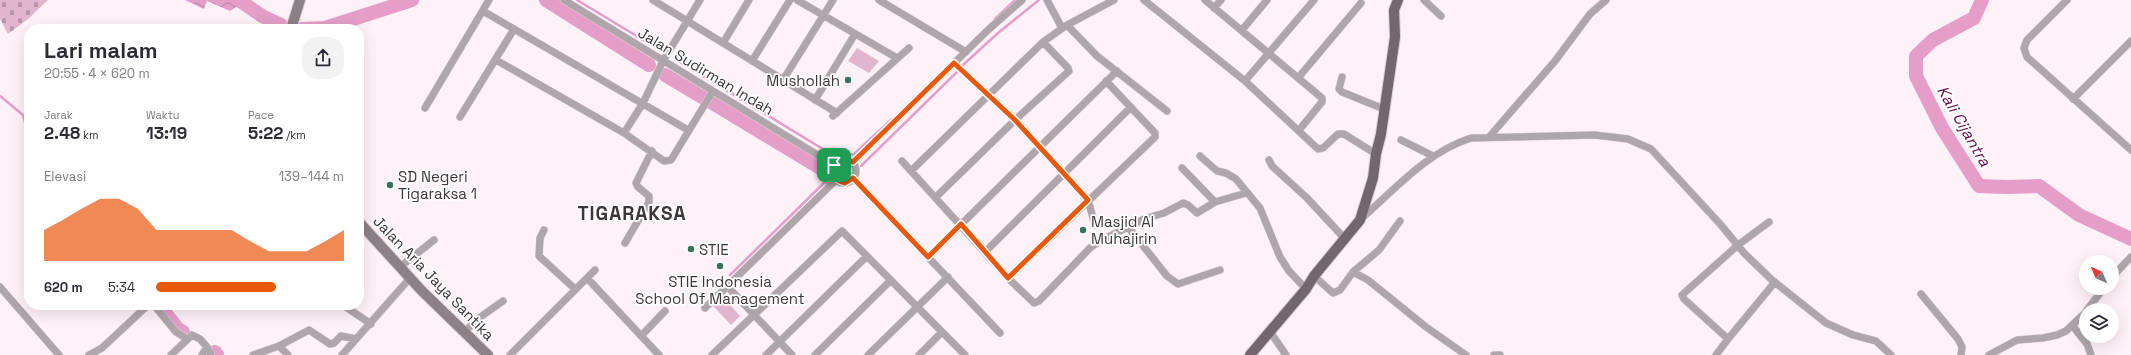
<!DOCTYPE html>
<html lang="id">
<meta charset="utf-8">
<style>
body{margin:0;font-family:"Space Grotesk",sans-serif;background:#f2f2f3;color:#2b2b33;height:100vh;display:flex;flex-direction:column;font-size:15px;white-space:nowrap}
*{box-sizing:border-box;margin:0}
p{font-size:13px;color:#7c7c81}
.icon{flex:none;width:22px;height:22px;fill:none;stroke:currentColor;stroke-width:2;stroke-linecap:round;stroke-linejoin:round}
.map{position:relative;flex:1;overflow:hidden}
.drawer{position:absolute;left:24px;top:24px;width:340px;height:286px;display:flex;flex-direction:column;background:#fff;border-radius:16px;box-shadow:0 4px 16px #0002}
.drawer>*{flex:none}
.needle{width:26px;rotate:315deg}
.buttons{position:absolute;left:2079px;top:255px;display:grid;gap:8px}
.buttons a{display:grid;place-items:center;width:40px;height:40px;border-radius:50%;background:#fff;box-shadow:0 4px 16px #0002;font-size:20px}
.pin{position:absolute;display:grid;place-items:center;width:34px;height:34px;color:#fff;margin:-17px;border-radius:8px;box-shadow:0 2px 6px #0006}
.round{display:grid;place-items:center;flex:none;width:42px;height:42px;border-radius:16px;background:#f2f2f3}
.summary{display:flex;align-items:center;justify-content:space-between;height:68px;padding:0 20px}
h1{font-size:22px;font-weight:700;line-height:30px}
.figures{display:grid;grid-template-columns:repeat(3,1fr);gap:6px;height:68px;padding:4px 20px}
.figures div{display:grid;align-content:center}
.figures b{font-size:17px;font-weight:700}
.figures small{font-size:11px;font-weight:400}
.figures p{font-size:11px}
.chart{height:112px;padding:8px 20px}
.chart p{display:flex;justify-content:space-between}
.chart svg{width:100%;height:72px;margin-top:4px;fill:#ea580c;opacity:.7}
ul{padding:0 20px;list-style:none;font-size:13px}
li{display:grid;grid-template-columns:64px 48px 1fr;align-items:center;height:30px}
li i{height:10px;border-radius:5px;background:#ea580c}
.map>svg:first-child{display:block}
.cemetery{fill:url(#cemetery-stones)}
.pitch{fill:#e2b5cf}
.water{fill:url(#water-waves)}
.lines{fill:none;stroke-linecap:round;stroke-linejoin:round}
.stream{stroke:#e49ec8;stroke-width:2.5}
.river{stroke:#e49ec8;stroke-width:14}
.street-casing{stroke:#dccfd6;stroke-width:8}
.secondary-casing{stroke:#dccfd6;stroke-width:12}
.primary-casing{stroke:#dccfd6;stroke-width:12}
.street{stroke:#aea6aa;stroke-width:7}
.secondary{stroke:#8b8186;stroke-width:10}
.primary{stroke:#73666d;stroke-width:10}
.route-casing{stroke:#fff;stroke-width:8}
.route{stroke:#ea580c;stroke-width:5}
.poi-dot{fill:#37725b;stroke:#fff;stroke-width:1.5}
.labels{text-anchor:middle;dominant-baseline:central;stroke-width:3.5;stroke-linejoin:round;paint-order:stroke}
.street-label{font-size:15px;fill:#3c3539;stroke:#fff}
.poi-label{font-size:15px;fill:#3c3539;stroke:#fff;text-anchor:start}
.water-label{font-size:16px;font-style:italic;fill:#5f0c47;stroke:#fff}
.district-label{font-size:19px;font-weight:bold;letter-spacing:1px;fill:#3c3539;stroke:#fff}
</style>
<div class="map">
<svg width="2131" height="355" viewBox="0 0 2131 355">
<defs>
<pattern id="cemetery-stones" width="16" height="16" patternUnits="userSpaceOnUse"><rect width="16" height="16" fill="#e2b5cf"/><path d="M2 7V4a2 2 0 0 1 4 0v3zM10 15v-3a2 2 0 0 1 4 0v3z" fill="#b894a9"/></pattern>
<pattern id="water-waves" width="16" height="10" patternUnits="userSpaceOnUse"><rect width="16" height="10" fill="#e49ec8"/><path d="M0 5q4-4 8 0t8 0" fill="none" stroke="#ba82a3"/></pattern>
</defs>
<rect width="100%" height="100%" fill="#fff1f8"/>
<!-- cemetery -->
<path class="cemetery" d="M0 0H48L28 19 8 34 0 19Z"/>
<!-- pitch -->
<path class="pitch" d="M857 48 879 61 869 73 848 61Z
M723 297 740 316 731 325 713 306Z"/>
<!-- water -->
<path class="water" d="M185 0H239L238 6 230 11 207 1 204 9Z"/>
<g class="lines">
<!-- stream -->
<path class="stream" d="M577 0 663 52
M995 19 1015 0
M675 59 836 157 854 154 892 119
M963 65 998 33 1039 0
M0 96 23 115 29 138
M861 166 959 70
M730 275 829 178"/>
<!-- river -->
<path class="river" d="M239 0 262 16 281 25
M546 0 649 65
M1982 0 1974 18 1933 40 1916 56V76L1942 128 1979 186 2006 187 2039 186 2079 215 2131 239
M302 29 325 28 412 0
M665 75 702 97
M711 102 827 172 829 178
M159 305 178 329 183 332
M215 352 217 355"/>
<!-- street casing -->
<g class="street-casing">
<path id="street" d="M564 0 834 165
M653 0 837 113
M797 0 897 58
M879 0 966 52
M1047 0 1062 28
M1144 0 1245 81 1318 149 1323 148 1338 134H1344L1376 154
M1205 0 1322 98V102L1300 129
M1424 0 1441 16
M2067 0 2027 40 2024 48 2027 57 2131 150
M1214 8 1221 0
M483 11 688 130
M1067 25 1097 56 1167 111
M1242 30 1267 0
M723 43 749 0
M496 60 624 133 664 161 671 160 713 91
M752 61 790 0
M954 63 1015 120 1088 200 1095 225
M1342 77 1339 89 1342 92 1384 109
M1298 78 1361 3
M783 80 833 0
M1245 81 1314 0
M2073 99 2131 41
M815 100 855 34
M425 108 489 0
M833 116 909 48
M460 117 514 29
M624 133 643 103 663 61 700 0
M1490 136 1555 61 1590 14 1606 0
M1401 140 1433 156
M1200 156 1217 171 1226 173 1236 179 1260 208 1280 257 1289 271 1306 289
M832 171a12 12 0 1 1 24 0a12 12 0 1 1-24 0Z
M1269 160 1272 166 1307 198 1345 239
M902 161 1008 278 1034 303 1039 301 1090 248 1100 241 1144 219 1164 213 1183 203 1188 205 1197 213 1215 202
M853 162 989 29 1022 0
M1182 168 1215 202 1246 193
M911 171 1043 42 1067 25 1114 0
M853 178 1000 333
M936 197 1015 120 1069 71 1068 68 1043 42
M1361 219C1395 189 1427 152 1471 138L1595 135 1628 139 1651 149 1721 225 1744 253 1772 280 1826 323 1853 335 1876 341 1891 355
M1129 228 1167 276 1178 284 1220 270
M544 230 540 238 539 256 575 289
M625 243 649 202V196L638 187 636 183 652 151
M985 252 1131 107
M928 257 1117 71
M400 267 434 240
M1353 272 1379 250 1400 221
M1314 276 1333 293 1340 290 1353 272 1368 280 1426 327 1466 355
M2112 277 2131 257
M587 278 659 355
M1008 278 1155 137V133L1106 81
M727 286 792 355
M0 287 59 355
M1921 294 1958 339 1962 347 1961 355
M154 305 176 332 186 338
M343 305 371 324
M705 308 837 179
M2087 310 2104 288
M2072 325 2087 344 2091 355
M465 331 479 318 503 301
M1271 333 1286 355
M641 336 665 311
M1728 339 1775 282
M279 346 288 355
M89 355 102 348 148 305
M171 355 192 335 200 339 207 347
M202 355 207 347 211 355
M253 355 279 346 309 330 330 344 334 343 341 336 356 339
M342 355 410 278
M510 355 595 270
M712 355 842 231 965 355
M766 355 867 256
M815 355 891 280
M868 355 948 277
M919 355 942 332
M1494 355H1500
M1716 355 1728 339 1684 299 1682 295 1738 245 1769 222
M1989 355 2017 340 2043 338 2057 335 2066 331 2086 312"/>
</g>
<!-- secondary casing -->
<g class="secondary-casing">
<path id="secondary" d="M291 29 300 0
M359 222 421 290 488 355"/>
</g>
<!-- primary casing -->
<g class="primary-casing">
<path id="primary" d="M1250 355 1306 289 1314 276 1360 220 1373 178 1376 154 1381 134 1395 37 1394 10 1398 0"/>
</g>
<!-- street -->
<use href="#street" class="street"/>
<!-- secondary -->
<use href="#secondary" class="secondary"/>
<!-- primary -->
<use href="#primary" class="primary"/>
</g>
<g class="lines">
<!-- route casing -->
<g class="route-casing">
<path id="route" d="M954 63 1015 120 1088 200 1008 278 961 224 928 257 853 178 845 183C823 177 834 151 853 162Z"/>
</g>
<!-- route -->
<use href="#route" class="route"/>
</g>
<!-- markers -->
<g class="poi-dot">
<circle cx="848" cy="80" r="4"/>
<circle cx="390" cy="185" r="4"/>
<circle cx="1083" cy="230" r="4"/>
<circle cx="691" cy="249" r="4"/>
<circle cx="720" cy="266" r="4"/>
</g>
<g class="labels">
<!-- street labels -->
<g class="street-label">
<text transform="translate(706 71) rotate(31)">Jalan Sudirman Indah</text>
<text transform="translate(434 278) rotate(46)">Jalan Aria Jaya Santika</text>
</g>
<!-- poi labels -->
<g class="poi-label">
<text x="840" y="80" text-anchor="end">Mushollah</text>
<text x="398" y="176">SD Negeri<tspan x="398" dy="17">Tigaraksa 1</tspan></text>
<text x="1091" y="221">Masjid Al<tspan x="1091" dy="17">Muhajirin</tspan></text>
<text x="699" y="249">STIE</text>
<text x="720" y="281" text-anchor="middle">STIE Indonesia<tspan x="720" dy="17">School Of Management</tspan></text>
</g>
<!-- water labels -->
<g class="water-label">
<text transform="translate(1964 126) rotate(60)">Kali Cijantra</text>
</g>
<!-- district labels -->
<g class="district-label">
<text x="632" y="213">TIGARAKSA</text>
</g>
</g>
</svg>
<div class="buttons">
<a><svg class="needle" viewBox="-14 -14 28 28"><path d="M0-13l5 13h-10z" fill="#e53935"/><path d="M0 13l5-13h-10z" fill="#7c7c81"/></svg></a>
<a><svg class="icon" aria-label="layers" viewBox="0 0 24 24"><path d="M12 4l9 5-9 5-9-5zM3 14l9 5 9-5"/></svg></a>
</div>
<div class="pin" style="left:834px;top:165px;background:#1e9e55"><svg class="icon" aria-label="arrive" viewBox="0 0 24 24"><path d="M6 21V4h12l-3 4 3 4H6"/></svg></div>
<section class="drawer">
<div class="summary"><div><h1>Lari malam</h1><p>20:55 · 4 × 620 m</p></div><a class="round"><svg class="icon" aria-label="share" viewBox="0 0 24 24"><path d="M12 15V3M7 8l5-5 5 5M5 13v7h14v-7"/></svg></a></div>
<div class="figures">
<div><p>Jarak</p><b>2.48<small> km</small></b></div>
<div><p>Waktu</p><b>13:19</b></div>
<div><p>Pace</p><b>5:22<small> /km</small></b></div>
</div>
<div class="chart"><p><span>Elevasi</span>139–144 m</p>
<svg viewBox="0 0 160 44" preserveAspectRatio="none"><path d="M0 44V25L10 19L20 12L30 6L40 6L50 12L60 25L70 25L80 25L90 25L100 25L110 32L120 38L130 38L140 38L150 32L160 25V44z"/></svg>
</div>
<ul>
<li><b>620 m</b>5:34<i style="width:64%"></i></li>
</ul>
</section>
</div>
